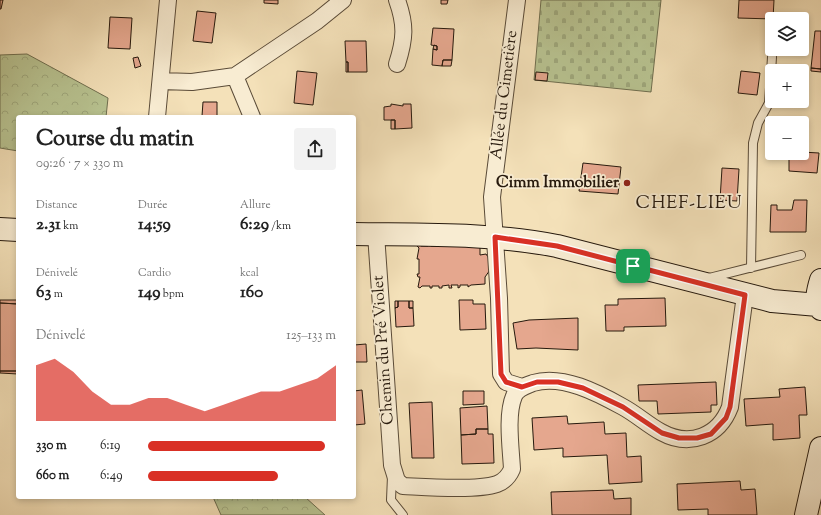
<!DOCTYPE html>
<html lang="fr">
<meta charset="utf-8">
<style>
body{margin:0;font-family:"Sorts Mill Goudy",serif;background:#f2f2f2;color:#222;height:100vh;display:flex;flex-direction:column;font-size:15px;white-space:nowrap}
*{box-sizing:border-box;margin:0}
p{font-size:13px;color:#767676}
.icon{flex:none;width:22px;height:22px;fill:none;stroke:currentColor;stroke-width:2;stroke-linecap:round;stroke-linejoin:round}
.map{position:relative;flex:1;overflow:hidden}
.side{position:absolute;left:16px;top:115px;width:340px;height:384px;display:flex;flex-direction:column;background:#fff;border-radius:4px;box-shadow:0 2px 6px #0003}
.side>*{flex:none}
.buttons{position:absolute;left:765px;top:12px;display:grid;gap:8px}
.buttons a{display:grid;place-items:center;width:44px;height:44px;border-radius:4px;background:#fff;box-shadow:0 2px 6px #0003;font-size:20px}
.pin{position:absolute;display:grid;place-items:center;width:34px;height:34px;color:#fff;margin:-17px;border-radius:8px;box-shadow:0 2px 6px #0006}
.round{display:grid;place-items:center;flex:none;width:42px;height:42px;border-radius:4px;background:#f2f2f2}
.head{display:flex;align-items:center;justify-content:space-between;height:68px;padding:0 20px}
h1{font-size:22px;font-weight:800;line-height:30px}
.stats{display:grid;grid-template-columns:repeat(3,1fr);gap:6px;height:68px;padding:4px 20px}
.stats div{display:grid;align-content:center}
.stats b{font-size:17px;font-weight:800}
.stats small{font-size:11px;font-weight:400}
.stats p{font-size:11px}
.chart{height:112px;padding:8px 20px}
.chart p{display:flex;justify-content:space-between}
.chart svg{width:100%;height:72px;margin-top:4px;fill:#d93025;opacity:.7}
ul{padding:0 20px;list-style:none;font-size:13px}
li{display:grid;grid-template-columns:64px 48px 1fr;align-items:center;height:30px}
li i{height:10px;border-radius:5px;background:#d93025}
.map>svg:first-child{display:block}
.forest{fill:url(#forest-crowns);stroke:#6f6e4f}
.cemetery{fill:url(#cemetery-stones);stroke:#6f6e4f}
.building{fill:#e5a78e;stroke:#26190d}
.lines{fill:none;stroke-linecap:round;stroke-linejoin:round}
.service-casing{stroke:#5a4b38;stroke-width:10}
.minor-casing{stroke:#5a4b38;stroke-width:18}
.secondary-casing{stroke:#26190d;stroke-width:24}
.service{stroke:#f8ecd2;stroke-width:8}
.minor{stroke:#f8ecd2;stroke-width:16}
.secondary{stroke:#f8ecd2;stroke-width:22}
.route-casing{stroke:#fff;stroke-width:8}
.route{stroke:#d93025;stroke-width:5}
.poi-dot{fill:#8f2418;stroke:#f8ecd2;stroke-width:1.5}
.labels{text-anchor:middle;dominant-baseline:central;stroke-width:3.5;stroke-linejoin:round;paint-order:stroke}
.street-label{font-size:16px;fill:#26190d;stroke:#f8ecd2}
.poi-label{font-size:16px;font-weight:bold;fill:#26190d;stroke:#f8ecd2;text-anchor:end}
.quarter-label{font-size:18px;letter-spacing:1px;fill:#26190d;stroke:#f8ecd2}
</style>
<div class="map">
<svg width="821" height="515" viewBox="0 0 821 515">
<defs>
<pattern id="forest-crowns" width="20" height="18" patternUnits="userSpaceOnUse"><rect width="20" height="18" fill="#b8c391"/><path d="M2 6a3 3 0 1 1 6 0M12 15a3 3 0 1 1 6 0" fill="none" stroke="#9ea77c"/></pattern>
<pattern id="cemetery-stones" width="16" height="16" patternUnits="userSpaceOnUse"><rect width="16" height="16" fill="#b8c391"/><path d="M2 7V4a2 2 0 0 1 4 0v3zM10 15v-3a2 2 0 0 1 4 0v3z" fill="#9ea77c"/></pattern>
</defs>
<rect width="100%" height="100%" fill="#f4e1b9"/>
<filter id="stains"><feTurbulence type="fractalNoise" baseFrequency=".005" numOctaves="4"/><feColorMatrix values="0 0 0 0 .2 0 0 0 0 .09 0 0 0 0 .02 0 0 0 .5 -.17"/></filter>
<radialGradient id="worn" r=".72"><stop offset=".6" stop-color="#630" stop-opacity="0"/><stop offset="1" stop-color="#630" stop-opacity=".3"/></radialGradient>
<!-- forest -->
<path class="forest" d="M27 54 108 98 106 117H18V151L0 148V55Z
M213 497H305L325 515H221Z"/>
<!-- cemetery -->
<path class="cemetery" d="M541 0H661L651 92 534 80Z"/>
<!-- building -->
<path class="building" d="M0 0H3L1 9H0Z
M264 0H278V4L264 3Z
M441 0H448L447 4H441Z
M739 0H774L773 19 738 18Z
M197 11 216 13 212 43 193 41Z
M110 17 132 18 130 49 108 48Z
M433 28 454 29 452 60H443L442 66 432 65 433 49 437 50V46L431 45Z
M815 31H821V69L811 68Z
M345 41H366L367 72H348V62H346Z
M434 45 437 46V50L433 49Z
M138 57 141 66 135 68 133 58Z
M443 60H452L451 66H442Z
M346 62H348V72H346Z
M811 68 821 69V72L811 71Z
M297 71 317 73 313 105 294 103Z
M741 71 760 73 757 95 738 93Z
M536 72 548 73 547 81 535 80Z
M203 102H217V117H195L202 116Z
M391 104 403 106V104H411L412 128 395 129V120H384V107L391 106Z
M391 120H395V129H391Z
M802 152 819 153 817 173 789 171V153Z
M583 163 621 167 618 194 579 191Z
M722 168 739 169 737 201 720 200Z
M794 200H807L806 232H770L771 205H777V210H792Z
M419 244 421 246H428L429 244H431V246H438V244L480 245V255L486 254 490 260V270L485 277V284L471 285 468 287V285H460V287L458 288V285H451L452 288H449V285L442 286V288H439V286H432V288H430V286H422L420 288 418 287 420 277H418L417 274H419V259H417L419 248 417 246Z
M665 298 666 326 624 327V331H606L605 305H618V299Z
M0 300H18V320V304L0 303Z
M459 300H473V304H485L486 329 460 330Z
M395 301H398V307L395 308Z
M398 301H409V308H413L414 326 396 327 395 308 398 307Z
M409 301H413V308H409Z
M0 303 18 304V371H0Z
M578 318V350L536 348 517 349 513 323 529 320Z
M366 344 367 362H354V345Z
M17 353 18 374 0 373V371H18Z
M716 382 717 405H711V412L658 414 657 401H639L638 385Z
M805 387 807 415H799L800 438 773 440V424L746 426 744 399 780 397 779 389Z
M362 390 365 424 354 425V391Z
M463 391H484V404L463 405Z
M432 402 434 458H412L409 403Z
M487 406 488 429H476V434L461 435 460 408Z
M567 416 568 424 604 422 605 434 626 433 627 457 641 456 642 482 609 484 607 455 563 457V448L534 450 532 418Z
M476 429H488V434H493L494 463 462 464 461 435 476 434Z
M740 481 741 490 755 489 757 515H708V509L678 510 677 484Z
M613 490 614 499 631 498V515H552L551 492Z"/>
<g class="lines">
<!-- service casing -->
<g class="service-casing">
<path id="service" d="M751 268 753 143 758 123 769 103 772 57
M709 278 801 255
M392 476 391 500 403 515"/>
</g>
<!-- minor casing -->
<g class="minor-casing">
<path id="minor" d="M397 0C406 25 405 39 397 64
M517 0 492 197 499 298 501 374 506 382 522 387
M235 76 252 117
M161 81 192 82 235 76 317 21 343 0
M157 117 168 0
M376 234 392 465 397 481 403 486C425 487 477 491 497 484 505 481 509 476 512 469 511 449 506 415 514 396 517 388 526 386 533 383 562 374 598 393 623 407 636 414 648 425 661 432 690 448 719 436 730 407L745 295"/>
</g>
<!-- secondary casing -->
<g class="secondary-casing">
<path id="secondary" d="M0 229 18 230
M354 234C422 235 491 233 557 246L772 301 818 305
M821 280C818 290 815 300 821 309
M806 515 821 448"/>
</g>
<!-- service -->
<use href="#service" class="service"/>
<!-- minor -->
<use href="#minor" class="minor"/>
<!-- secondary -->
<use href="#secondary" class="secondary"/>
</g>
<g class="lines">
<!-- route casing -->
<g class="route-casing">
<path id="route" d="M495 237 557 246 745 295 730 407 726 418 711 434 697 438H679L662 433 623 407 583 388 558 382H537L522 387 506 382 501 374Z"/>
</g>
<!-- route -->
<use href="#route" class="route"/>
</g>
<!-- markers -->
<circle class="poi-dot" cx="627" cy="183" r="4"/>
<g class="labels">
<!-- street labels -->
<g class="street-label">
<text transform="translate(505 95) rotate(-83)">Allée du Cimetière</text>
<text transform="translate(384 350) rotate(-94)">Chemin du Pré Violet</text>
</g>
<!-- poi labels -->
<g class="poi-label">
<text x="619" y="183">Cimm Immobilier</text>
</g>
<!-- quarter labels -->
<g class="quarter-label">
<text x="689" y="204">CHEF-LIEU</text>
</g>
</g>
<rect width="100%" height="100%" filter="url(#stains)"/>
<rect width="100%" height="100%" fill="url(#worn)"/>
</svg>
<div class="buttons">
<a><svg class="icon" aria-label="layers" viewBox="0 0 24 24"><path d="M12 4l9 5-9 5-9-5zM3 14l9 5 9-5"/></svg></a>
<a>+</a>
<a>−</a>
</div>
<div class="pin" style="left:633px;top:266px;background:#1e9e55"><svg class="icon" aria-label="arrive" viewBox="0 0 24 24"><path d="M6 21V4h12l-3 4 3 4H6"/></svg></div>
<section class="side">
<div class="head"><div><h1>Course du matin</h1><p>09:26 · 7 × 330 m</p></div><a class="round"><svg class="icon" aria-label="share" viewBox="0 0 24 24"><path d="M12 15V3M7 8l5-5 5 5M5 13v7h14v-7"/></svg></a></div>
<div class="stats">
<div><p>Distance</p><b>2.31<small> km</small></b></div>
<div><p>Durée</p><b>14:59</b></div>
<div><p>Allure</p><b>6:29<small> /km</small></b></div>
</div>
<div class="stats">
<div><p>Dénivelé</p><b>63<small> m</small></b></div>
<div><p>Cardio</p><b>149<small> bpm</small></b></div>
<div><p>kcal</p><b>160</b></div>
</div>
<div class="chart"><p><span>Dénivelé</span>125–133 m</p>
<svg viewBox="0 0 160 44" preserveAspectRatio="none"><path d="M0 44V10L10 6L20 14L30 26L40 34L50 34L60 30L70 30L80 34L90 38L100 34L110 30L120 26L130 26L140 22L150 18L160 10V44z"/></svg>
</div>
<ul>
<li><b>330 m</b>6:19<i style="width:94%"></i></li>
<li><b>660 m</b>6:49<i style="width:69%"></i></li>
</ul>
</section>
</div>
